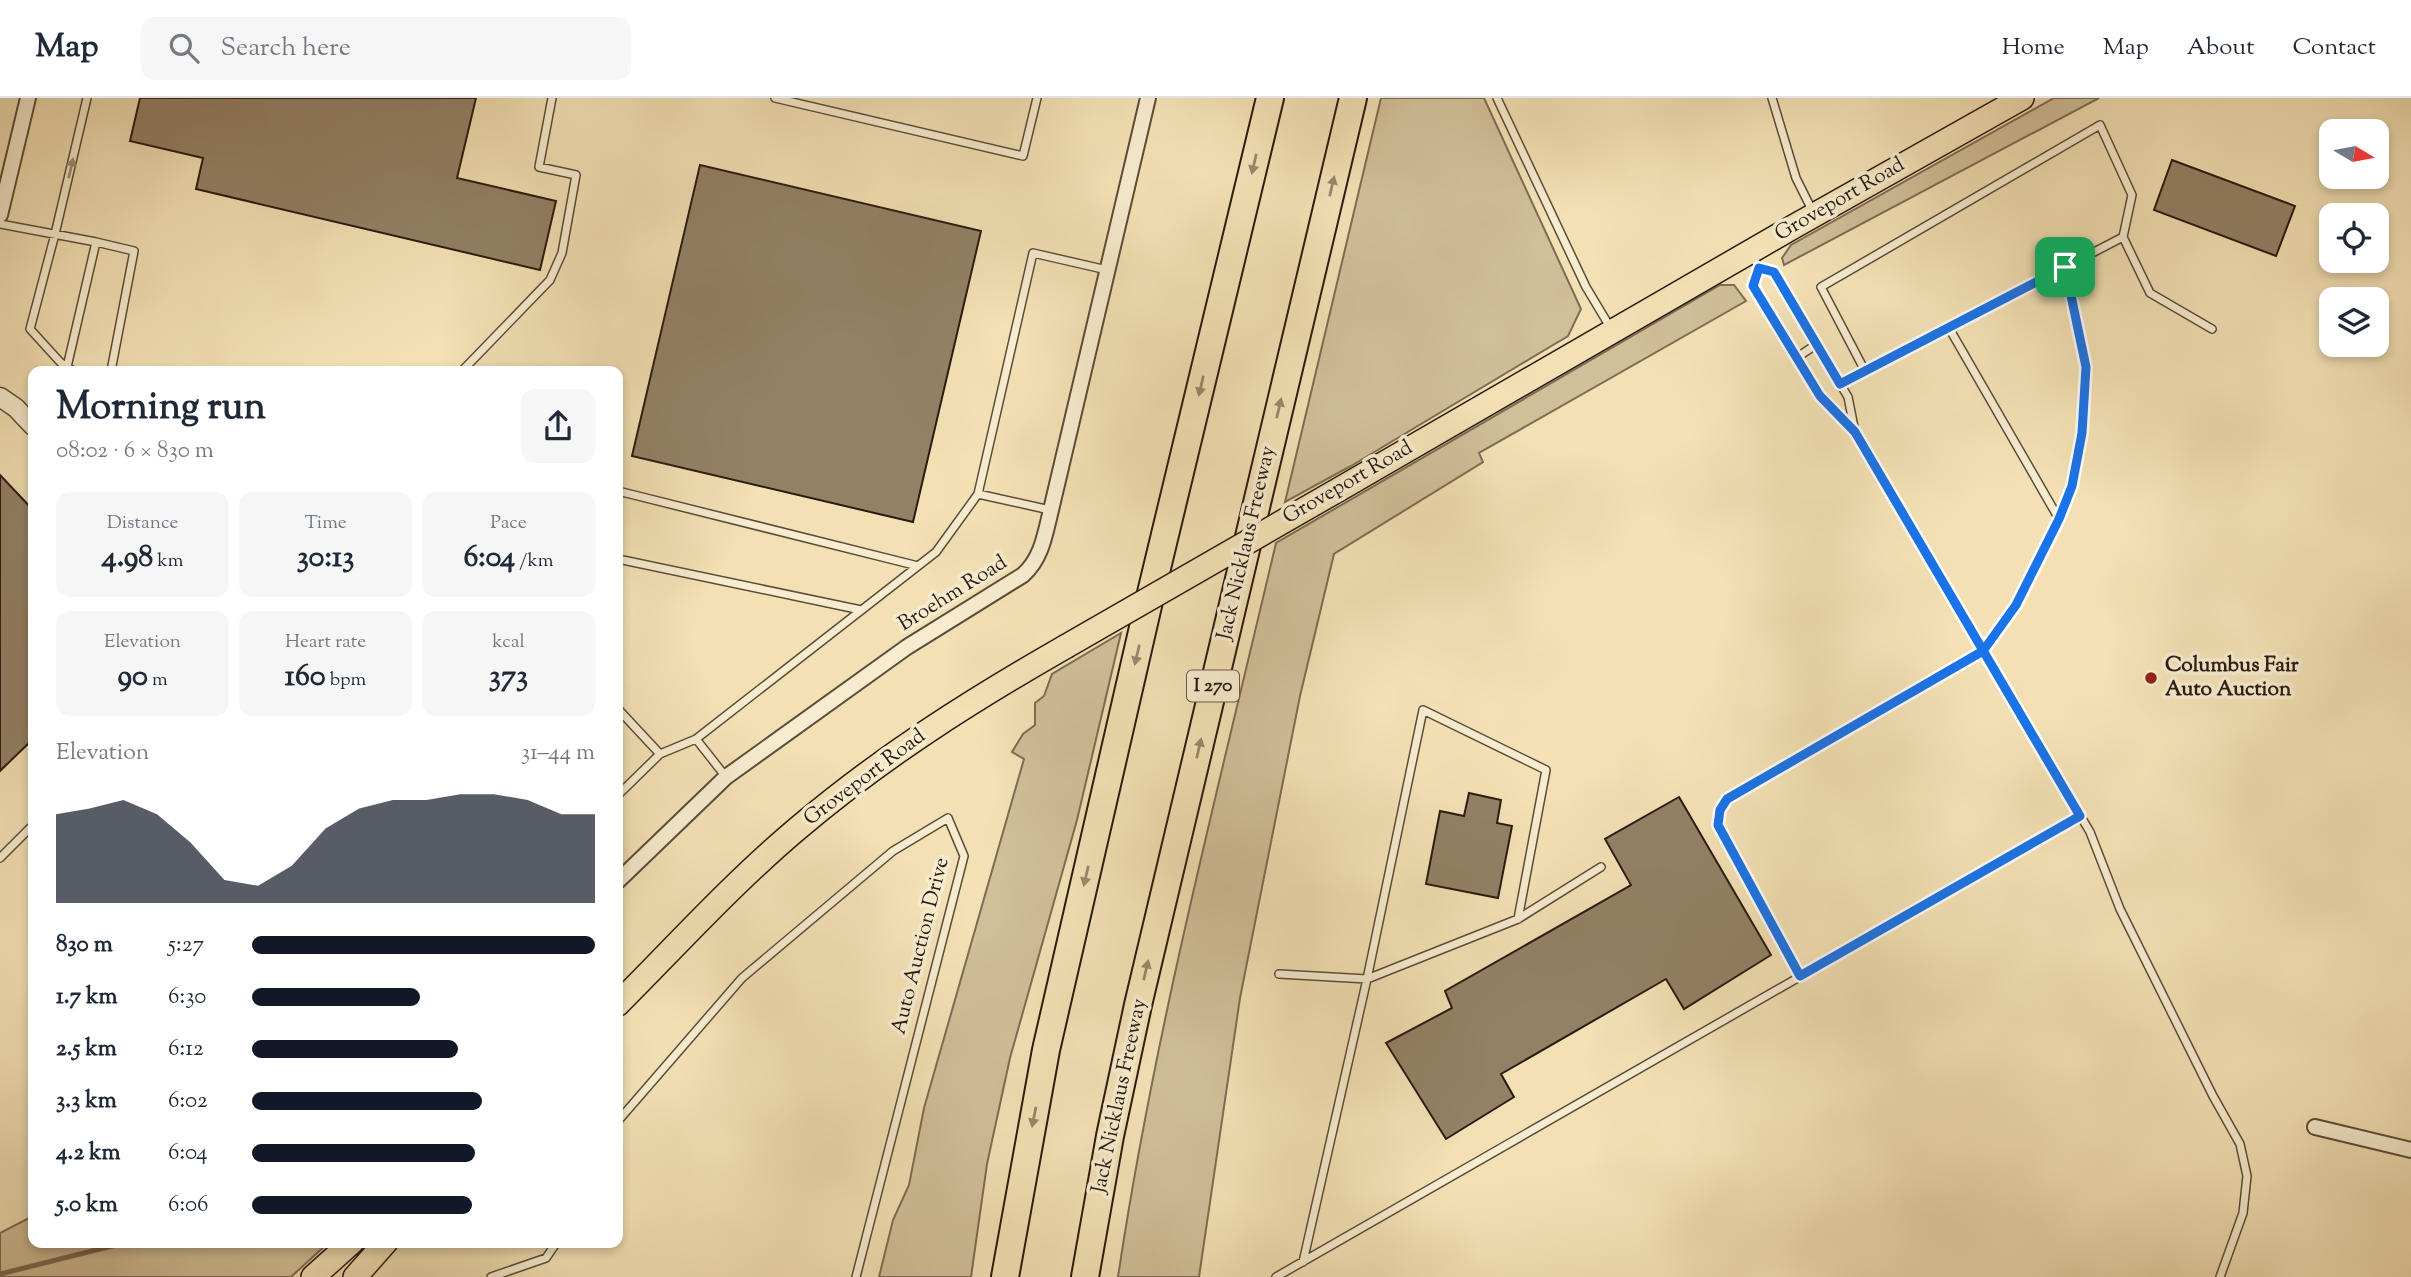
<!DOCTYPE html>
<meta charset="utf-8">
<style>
body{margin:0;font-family:"Sorts Mill Goudy",serif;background:#f6f6f7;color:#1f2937;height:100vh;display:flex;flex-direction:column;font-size:26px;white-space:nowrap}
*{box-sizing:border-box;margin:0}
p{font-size:23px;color:#747a83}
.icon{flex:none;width:38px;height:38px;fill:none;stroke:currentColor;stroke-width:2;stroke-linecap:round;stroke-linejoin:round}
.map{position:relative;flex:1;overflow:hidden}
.panel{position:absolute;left:28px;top:268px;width:595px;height:882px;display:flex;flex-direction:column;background:#fff;border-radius:14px;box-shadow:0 4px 10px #0003}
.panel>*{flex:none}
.needle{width:46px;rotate:100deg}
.controls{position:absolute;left:2319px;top:21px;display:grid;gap:14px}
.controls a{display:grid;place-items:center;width:70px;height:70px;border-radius:14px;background:#fff;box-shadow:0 4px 10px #0003;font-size:35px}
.pin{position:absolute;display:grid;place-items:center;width:60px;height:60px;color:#fff;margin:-30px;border-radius:14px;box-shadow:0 4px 10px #0006}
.round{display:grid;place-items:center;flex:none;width:74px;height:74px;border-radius:14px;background:#f6f6f7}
.head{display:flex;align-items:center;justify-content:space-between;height:119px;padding:0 28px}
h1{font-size:38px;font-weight:700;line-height:52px}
.stats{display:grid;grid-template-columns:repeat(3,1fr);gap:10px;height:119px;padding:7px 28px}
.stats div{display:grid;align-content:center;border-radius:14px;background:#f6f6f7;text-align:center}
.stats b{font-size:30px;font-weight:700}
.stats small{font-size:19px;font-weight:400}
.stats p{font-size:19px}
.chart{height:196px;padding:14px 28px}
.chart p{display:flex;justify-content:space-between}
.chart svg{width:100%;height:126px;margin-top:7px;fill:#111827;opacity:.7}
ul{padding:0 28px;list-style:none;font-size:23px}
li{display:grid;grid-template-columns:112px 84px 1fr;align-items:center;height:52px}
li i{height:18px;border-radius:9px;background:#111827}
header{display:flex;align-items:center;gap:42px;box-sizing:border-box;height:98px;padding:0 35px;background:#fff;border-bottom:2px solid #e0e1e3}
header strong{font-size:33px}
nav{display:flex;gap:38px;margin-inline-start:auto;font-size:24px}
.search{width:490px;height:63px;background:#f6f6f7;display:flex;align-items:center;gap:18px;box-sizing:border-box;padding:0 24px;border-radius:14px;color:#747a83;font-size:26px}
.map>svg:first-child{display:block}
.green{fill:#d1bf99;stroke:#7e6c54;stroke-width:2}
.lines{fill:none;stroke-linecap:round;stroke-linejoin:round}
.stream{stroke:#7a6951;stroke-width:5}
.building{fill:#938166;stroke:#2a1a10;stroke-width:2}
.service-casing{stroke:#5c4c39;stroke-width:10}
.minor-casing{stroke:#5c4c39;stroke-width:18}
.tertiary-casing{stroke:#5c4c39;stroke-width:21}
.primary-casing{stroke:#2a1a10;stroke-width:26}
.motorway-casing{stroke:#2a1a10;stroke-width:30}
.service{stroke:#f7eccf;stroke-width:7}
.minor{stroke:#f7eccf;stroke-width:14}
.tertiary{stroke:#f7eccf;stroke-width:18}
.primary{stroke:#f3e1b5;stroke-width:23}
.motorway{stroke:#f3e1b5;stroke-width:26}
.primary-bridge-casing{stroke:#2a1a10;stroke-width:26;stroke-linecap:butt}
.primary-bridge{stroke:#f3e1b5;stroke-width:23}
.oneway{fill:#99876b}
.oneway2{fill:#9b8e79}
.route-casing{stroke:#fff;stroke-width:14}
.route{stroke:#1a73e8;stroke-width:9}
.poi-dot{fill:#8f2418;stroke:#f7eccf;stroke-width:2.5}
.labels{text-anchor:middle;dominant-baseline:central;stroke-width:7;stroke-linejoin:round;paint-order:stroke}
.shield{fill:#f7eccf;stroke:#685949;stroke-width:2}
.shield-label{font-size:19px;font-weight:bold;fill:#2a1a10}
.street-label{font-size:21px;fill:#2a1a10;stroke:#f7eccf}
.poi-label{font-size:21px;font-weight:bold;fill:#2a1a10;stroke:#f7eccf;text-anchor:start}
</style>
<header>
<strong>Map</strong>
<div class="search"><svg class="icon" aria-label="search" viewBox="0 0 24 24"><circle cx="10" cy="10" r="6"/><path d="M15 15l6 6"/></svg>Search here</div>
<nav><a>Home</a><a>Map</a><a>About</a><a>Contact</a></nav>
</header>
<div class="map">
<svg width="2411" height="1179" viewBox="0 0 2411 1179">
<rect width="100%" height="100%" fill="#f3e1b5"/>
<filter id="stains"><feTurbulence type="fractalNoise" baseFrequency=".00286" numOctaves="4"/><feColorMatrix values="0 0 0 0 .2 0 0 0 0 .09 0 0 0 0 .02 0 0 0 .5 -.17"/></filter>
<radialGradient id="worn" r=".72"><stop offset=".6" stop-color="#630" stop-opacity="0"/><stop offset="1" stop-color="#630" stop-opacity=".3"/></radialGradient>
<!-- green -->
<path class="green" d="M1381 0H1484L1581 211 1568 238 1351 368 1285 404Z
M2054 0H2099L1784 167 1782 160 1791 147Z
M1720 187H1734L1746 203 1479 355 1483 364 1334 456 1300 598 1240 900 1199 1179H1118C1155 931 1219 688 1276 445Z
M1121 535 1077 722 1010 960 987 1066 971 1179H879L893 1122 909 1087 924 1010 1024 661 1012 654 1023 636 1035 627V605L1044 598 1052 576Z
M33 1118V1144L328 1145 291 1179H0V1135Z"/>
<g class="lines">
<!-- stream -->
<path class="stream" d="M0 1176 128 1144"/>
</g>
<!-- building -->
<path class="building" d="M140 0H476L457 80 556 103 540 172 196 91 203 60 130 43Z
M2172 62 2295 108 2276 158 2154 112Z
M700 67 981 133 913 424 632 358Z
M0 377 33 412V641L0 673Z
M1469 695 1501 702 1497 725 1512 728 1498 800 1426 786 1440 713 1464 718Z
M1679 699 1771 857 1684 911 1666 881 1501 976 1514 999 1446 1041 1386 945 1452 910 1445 893 1631 787 1605 741Z"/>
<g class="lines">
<!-- service casing -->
<g class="service-casing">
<path id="service" d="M775 0 1023 58 1037 0
M1497 0 1586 189 1610 229
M1772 0 1796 80 1813 114
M0 126 96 144 134 153 111 273
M2123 139 2150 195 2212 231
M1751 155 1759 170 1774 174 1848 299 1855 334 1820 298 1753 188 1759 170
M1949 230 2059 421
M1796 260 1817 246
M67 269 96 144
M73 273 61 265 30 231 55 136 87 0
M462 273 550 182 562 155 576 77 539 69 552 0
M1840 286 2123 139 2132 97 2100 27 1821 189 1865 273
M1855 334 2090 734 2120 811 2213 998 2240 1046 2247 1078 2243 1115 2220 1179
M618 393 918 468
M978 396 1050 412
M618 461 861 512
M618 611 660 656
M696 641 726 679
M618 697 660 656 696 641 936 454 978 396 1033 155 1107 172
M0 760 33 727
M1279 876 1367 881 1518 821 1601 769
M1800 878 1718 727 1719 712 1727 701 1983 553 2016 507 2059 421 2072 388 2082 335 2086 269 2065 169
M618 1023 742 880 893 753 948 720 964 758 856 1179
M1303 1164 1367 881 1423 612 1546 672 1518 821
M491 1179 546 1160 557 1144
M1276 1179 2080 718"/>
</g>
<!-- minor casing -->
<g class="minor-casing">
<path id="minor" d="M0 117 28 0
M618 783 726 679 907 549 1023 477C1042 460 1045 436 1051 412L1148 0
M2315 1029 2411 1052"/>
</g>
<!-- tertiary casing -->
<g class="tertiary-casing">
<path id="tertiary" d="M0 299 16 310 33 328"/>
</g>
<!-- primary casing -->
<g class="primary-casing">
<path id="primary" d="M1338 392 1793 129 2022 0
M618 906C677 847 733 785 797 731 882 659 969 604 1065 549
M313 1179 352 1144
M355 1179 386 1144"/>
</g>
<!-- motorway casing -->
<g class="motorway-casing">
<path id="motorway" d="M1005 1179 1046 952 1150 499 1270 0
M1085 1179 1110 1038 1138 907 1353 0"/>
</g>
<!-- service -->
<use href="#service" class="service"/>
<!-- minor -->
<use href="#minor" class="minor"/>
<!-- tertiary -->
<use href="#tertiary" class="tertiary"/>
<!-- primary -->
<use href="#primary" class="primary"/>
<!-- motorway -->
<use href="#motorway" class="motorway"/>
<!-- primary-bridge casing -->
<g class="primary-bridge-casing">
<path id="primary-bridge" d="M1065 549 1338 392"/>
</g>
<!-- primary-bridge -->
<use href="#primary-bridge" class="primary-bridge"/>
</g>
<!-- one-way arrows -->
<defs><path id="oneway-solid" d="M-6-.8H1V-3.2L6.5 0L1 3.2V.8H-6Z" transform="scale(1.75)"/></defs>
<g class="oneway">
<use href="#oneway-solid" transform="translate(1254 66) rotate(103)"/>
<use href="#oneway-solid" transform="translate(1332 88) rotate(-77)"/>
<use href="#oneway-solid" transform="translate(1201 288) rotate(103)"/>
<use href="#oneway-solid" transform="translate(1279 310) rotate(-77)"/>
<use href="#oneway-solid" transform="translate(1137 557) rotate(103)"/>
<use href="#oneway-solid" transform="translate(1199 650) rotate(-77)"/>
<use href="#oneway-solid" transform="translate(1086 778) rotate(103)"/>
<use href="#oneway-solid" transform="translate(1146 872) rotate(-77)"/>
<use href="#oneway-solid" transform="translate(1034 1019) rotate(101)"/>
</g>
<use class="oneway2" href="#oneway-solid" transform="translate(71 70) rotate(-77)"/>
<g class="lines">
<!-- route casing -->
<g class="route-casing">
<path id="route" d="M2065 169 1840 286 1774 174 1759 170 1753 188 1820 298 1855 334 2080 718 1800 878 1718 727 1720 712 1727 701 1983 553 2016 507 2059 421 2072 388 2082 335 2086 269 2065 169"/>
</g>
<!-- route -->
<use href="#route" class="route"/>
</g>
<!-- markers -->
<circle class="poi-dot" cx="2151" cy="580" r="7"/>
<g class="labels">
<!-- shield labels -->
<rect class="shield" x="1187" y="572.5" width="52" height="31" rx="5"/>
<g class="shield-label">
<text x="1213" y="588">I 270</text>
</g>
<!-- street labels -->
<g class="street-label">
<text transform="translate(1840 102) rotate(-30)">Groveport Road</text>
<text transform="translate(1348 385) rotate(-30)">Groveport Road</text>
<text transform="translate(1247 445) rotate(-77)">Jack Nicklaus Freeway</text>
<text transform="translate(953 496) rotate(-32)">Broehm Road</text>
<text transform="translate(865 680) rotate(-37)">Groveport Road</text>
<text transform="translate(921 848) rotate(-76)">Auto Auction Drive</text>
<text transform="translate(1120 998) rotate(-78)">Jack Nicklaus Freeway</text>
</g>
<!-- poi labels -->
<g class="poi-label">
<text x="2165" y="568">Columbus Fair<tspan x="2165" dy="24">Auto Auction</tspan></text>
</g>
</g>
<rect width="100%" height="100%" filter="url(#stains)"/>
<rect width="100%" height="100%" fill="url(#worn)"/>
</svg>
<div class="controls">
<a><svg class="needle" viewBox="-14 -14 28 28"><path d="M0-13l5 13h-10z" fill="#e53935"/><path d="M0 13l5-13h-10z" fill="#747a83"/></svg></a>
<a><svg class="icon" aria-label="locate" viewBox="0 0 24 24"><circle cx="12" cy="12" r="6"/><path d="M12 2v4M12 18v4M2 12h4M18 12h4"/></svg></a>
<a><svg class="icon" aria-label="layers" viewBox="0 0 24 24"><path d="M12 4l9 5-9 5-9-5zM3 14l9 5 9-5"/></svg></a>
</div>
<div class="pin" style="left:2065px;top:169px;background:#1e9e55"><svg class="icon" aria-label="arrive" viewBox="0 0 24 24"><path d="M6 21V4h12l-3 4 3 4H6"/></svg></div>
<section class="panel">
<div class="head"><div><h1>Morning run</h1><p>08:02 · 6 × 830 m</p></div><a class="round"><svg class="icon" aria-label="share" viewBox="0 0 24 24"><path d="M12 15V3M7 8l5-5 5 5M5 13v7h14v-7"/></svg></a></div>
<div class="stats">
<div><p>Distance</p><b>4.98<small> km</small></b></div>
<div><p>Time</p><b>30:13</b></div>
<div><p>Pace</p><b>6:04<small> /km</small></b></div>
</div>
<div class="stats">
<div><p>Elevation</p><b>90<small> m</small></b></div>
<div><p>Heart rate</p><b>160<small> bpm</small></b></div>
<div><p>kcal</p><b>373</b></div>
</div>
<div class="chart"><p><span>Elevation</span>31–44 m</p>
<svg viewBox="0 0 160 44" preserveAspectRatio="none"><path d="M0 44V13L10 11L20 8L30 13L40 23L50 36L60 38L70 31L80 18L90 11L100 8L110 8L120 6L130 6L140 8L150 13L160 13V44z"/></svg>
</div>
<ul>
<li><b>830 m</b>5:27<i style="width:100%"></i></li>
<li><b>1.7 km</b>6:30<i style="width:49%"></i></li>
<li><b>2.5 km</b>6:12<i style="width:60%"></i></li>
<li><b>3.3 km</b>6:02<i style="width:67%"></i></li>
<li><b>4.2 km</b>6:04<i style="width:65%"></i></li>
<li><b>5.0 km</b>6:06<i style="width:64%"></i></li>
</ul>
</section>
</div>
